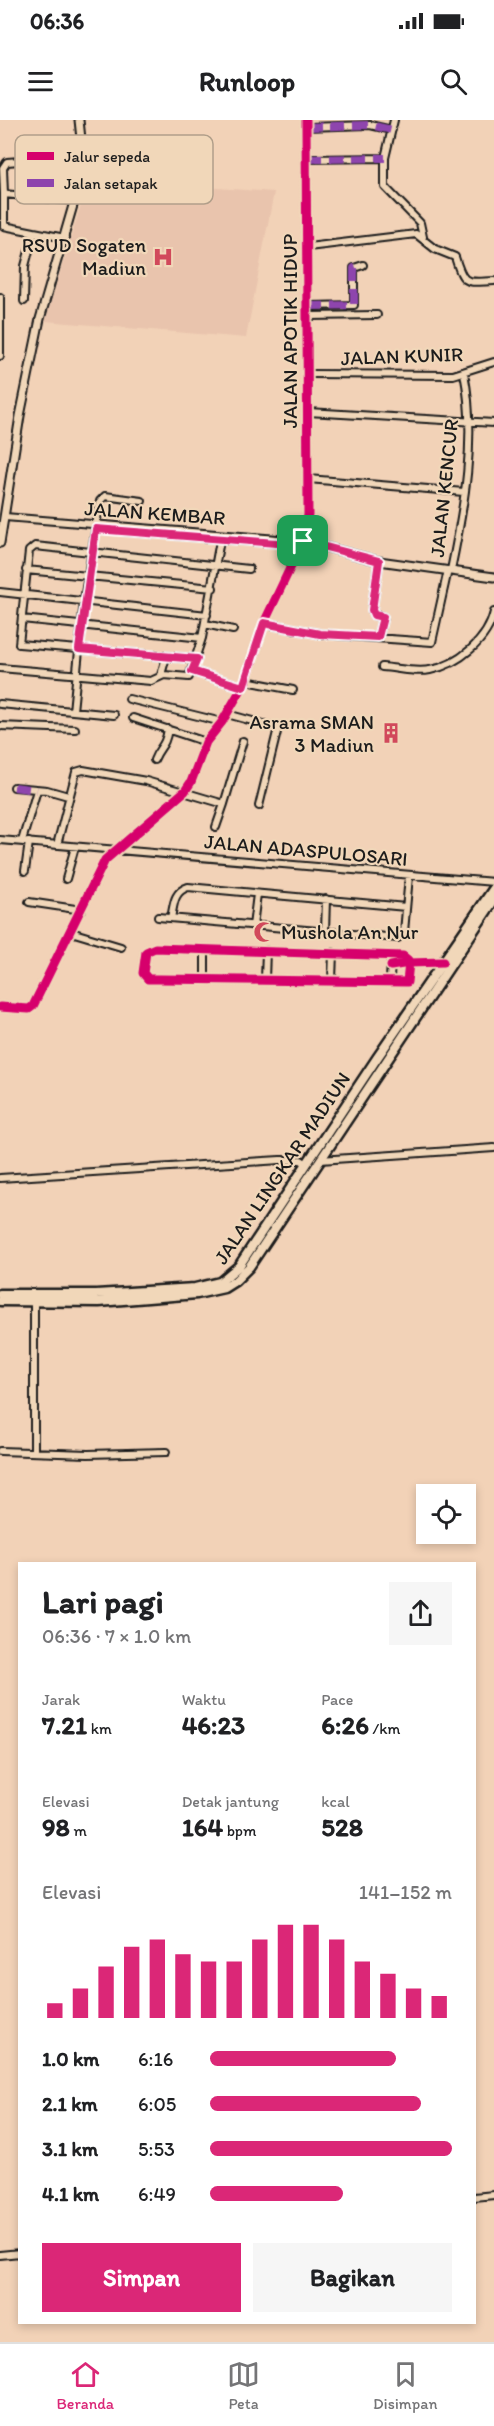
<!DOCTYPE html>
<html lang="id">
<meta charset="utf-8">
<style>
body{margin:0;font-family:Itim,sans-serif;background:#f6f6f6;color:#202124;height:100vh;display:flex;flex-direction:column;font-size:22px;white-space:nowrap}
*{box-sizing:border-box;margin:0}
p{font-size:20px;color:#757577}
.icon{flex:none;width:33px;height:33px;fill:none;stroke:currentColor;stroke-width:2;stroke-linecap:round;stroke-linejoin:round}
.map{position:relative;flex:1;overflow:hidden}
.side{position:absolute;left:18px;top:1442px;width:458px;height:762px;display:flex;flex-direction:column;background:#fff;border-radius:0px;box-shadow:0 3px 9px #0003}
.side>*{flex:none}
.controls{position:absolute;left:416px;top:1364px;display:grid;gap:12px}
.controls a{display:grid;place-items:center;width:60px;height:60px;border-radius:0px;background:#fff;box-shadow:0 3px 9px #0003;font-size:30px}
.pin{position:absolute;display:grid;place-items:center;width:51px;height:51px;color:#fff;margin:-26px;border-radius:12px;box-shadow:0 3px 9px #0006}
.round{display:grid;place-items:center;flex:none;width:63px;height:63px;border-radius:0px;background:#f6f6f6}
.overview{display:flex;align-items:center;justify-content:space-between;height:102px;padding:0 24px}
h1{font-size:33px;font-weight:700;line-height:45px}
.figures{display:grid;grid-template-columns:repeat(3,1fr);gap:9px;height:102px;padding:6px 24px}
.figures div{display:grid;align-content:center}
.figures b{font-size:26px;font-weight:700}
.figures small{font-size:16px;font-weight:400}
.figures p{font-size:16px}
.chart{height:168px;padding:12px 24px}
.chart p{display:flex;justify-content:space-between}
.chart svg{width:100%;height:108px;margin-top:6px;stroke:#db2777;stroke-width:6}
.button{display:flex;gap:12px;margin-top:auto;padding:12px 24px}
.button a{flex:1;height:69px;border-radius:0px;background:#db2777;color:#fff;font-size:24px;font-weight:700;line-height:69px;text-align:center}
.button a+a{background:#f6f6f6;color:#202124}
ul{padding:0 24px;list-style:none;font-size:20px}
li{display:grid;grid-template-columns:96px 72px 1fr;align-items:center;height:45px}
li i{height:15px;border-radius:8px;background:#db2777}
.status{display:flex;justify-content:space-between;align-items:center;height:42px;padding:0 30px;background:#fff;direction:ltr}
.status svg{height:16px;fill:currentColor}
header{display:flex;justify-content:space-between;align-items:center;height:78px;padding:0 24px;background:#fff;font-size:27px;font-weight:700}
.dock{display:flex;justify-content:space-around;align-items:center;height:84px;border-top:2px solid #e0e0e0;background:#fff;font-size:16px;color:#757577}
.dock a{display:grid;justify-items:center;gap:3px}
.dock .on{color:#db2777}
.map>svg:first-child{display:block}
.built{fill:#e9c4ad}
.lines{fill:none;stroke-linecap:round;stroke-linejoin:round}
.minor-casing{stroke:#1c1c1c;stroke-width:10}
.tertiary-casing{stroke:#1c1c1c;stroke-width:11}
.secondary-casing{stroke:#1c1c1c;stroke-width:13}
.minor{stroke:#f1d7b9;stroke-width:6}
.tertiary{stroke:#f1d7b9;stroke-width:7}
.secondary{stroke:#f1d7b9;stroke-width:8}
.quiet{stroke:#8e44ad;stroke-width:8;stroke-dasharray:15 8;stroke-linecap:butt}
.cycleway-casing{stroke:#f1d7b9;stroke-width:13}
.cycleway{stroke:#d6006c;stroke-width:9}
.route-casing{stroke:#fff;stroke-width:12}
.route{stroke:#db2777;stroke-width:8}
.labels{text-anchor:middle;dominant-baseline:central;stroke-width:4.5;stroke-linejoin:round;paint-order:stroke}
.poi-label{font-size:20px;fill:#1c1c1c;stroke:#f1d7b9;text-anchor:end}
.street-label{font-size:20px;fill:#1c1c1c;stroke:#f1d7b9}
.key{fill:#f1d7b9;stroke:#b19f8a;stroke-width:1.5}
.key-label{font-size:16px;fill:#1c1c1c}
</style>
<div class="status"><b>06:36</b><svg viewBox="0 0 49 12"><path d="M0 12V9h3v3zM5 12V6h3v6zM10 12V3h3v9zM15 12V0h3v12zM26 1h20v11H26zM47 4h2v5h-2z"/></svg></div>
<header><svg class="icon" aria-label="menu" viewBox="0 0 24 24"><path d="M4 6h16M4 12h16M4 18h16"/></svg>Runloop<svg class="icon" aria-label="search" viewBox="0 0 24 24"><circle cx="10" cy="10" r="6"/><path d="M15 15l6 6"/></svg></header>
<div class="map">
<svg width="494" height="2222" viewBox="0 0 494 2222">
<rect width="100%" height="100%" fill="#f2d2b7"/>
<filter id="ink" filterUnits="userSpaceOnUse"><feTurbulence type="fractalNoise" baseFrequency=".0167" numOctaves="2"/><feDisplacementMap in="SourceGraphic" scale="12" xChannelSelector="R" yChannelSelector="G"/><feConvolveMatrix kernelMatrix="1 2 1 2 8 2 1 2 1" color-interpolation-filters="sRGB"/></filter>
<g filter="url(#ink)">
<!-- built -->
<path class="built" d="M89 59 274 72 246 218 45 201Z"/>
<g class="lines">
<!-- minor casing -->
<g class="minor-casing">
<path id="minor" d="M394 0 385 38V67L420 103 423 117
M307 7 370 5 392 10
M307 39 385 38
M61 57 81 58
M4 74V106L34 112
M76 81 4 74 3 48 7 42 83 36
M308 127 416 114 435 129 455 137C464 166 465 162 494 161
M0 177V236
M24 181 25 146 34 112 65 118
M309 186 354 185V148L363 145
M309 196 377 195
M309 254 453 255 494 242
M308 292 494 303
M308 359 464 372
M123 411 301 425
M26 450 213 468
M451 450C464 387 477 317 464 253
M0 472 207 495
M22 499 202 518
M264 503 320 514 432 522 448 450
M205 504 233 510
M378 517 383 497 374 495 372 490 379 441
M197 539 19 524 29 431 35 426 249 449
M382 547C397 548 415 553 430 550 458 545 488 520 494 492
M0 548 151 561 164 555 189 557 202 518 221 415
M192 551 243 567
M161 555 166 537
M246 561 293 570
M129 579 222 602
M0 584 114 595
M73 591 84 480 100 381 105 376 142 381
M227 594 278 608 259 686
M133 598 206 622
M0 606 75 609
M154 640C160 625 165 628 168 609
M14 667 47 670 68 676
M216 707 224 684
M0 720 494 762
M22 721 37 670
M57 725 76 652 83 650 146 661 224 684 243 621
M25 751 29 722
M66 759 75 727
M29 782 82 790
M158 797 398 818 404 812 409 756
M171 798C174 785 173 772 188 767L406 787
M253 806 257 774
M71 812 121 827
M325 812 326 779
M391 846 409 843 408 840 403 836 155 828 146 832 143 853 148 859H160L407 862 409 843 443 842
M205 860V829
M265 860 266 830
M332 860 333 832
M390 861 391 835
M0 887 29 889 33 886 105 740 185 671 191 662 206 622 222 602 246 561 264 503 303 421 5 397
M320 1040 494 1028
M0 1058 280 1040H301L307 1044
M0 1331 88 1334 166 1332
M34 1331V1182
M474 2077 494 2075
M0 2135 20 2133"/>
</g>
<!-- tertiary casing -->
<g class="tertiary-casing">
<path id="tertiary" d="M306 0 308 395 303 421 379 441 494 457
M0 423 20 296 40 199 81 58 83 38 79 0"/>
</g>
<!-- secondary casing -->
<g class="secondary-casing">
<path id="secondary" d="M0 1174H96L195 1168 220 1162 239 1146 377 938 494 768
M0 1181 99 1182 197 1174 224 1168 235 1161 249 1147 494 780"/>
</g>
<!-- minor -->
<use href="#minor" class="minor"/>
<!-- tertiary -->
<use href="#tertiary" class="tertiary"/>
<!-- secondary -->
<use href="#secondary" class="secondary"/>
<!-- quiet -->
<path class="quiet" d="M307 7 370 5 392 10
M307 39 385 38
M61 57 81 58
M309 186 354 185V148L363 145
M378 517 383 497 374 495 372 490 379 441
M14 667 37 670"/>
<!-- cycleway casing -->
<g class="cycleway-casing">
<path id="cycleway" d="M391 846 409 843 408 840 403 836 155 828 146 832 143 853 148 859H160L407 862 409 843 443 842
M0 887 29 889 33 886 105 740 185 671 191 662 206 622 222 602 246 561 264 503 303 421 308 395 306 0"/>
</g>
<!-- cycleway -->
<use href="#cycleway" class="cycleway"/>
</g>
</g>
<g class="lines" filter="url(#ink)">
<!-- route casing -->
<g class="route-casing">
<path id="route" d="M96 409 302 425 303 421 379 441 372 490 374 495 383 497 378 517 320 514 264 503 243 567 192 551 197 539 79 529Z"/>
</g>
<!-- route -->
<use href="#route" class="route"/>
</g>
<!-- icons -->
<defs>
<g id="hospital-bare" transform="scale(1.62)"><path d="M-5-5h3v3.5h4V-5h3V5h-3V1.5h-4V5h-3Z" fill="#d1495b" stroke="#f1d7b9" stroke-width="2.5" paint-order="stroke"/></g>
<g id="building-bare" transform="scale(1.62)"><path d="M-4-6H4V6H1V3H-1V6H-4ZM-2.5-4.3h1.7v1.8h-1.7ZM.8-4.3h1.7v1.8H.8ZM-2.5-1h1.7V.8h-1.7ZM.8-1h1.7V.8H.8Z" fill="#d1495b" stroke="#f1d7b9" stroke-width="2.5" paint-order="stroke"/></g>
<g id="mosque-bare" transform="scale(1.62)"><path d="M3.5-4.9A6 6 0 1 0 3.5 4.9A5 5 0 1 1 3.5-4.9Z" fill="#d1495b" stroke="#f1d7b9" stroke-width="2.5" paint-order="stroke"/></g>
</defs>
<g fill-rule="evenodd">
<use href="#hospital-bare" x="163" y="137"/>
<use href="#building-bare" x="391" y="613"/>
<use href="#mosque-bare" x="264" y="812"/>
</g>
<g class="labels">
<!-- poi labels -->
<g class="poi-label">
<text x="146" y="125">RSUD Sogaten<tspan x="146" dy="23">Madiun</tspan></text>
<text x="374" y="602">Asrama SMAN<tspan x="374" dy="23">3 Madiun</tspan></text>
<text x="281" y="812" text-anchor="start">Mushola An Nur</text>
</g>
<!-- street labels -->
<g class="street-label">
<text transform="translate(290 211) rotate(-90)">JALAN APOTIK HIDUP</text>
<text transform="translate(402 236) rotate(-2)">JALAN KUNIR</text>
<text transform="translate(444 368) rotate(-84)">JALAN KENCUR</text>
<text transform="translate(155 393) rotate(4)">JALAN KEMBAR</text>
<text transform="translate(306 730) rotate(5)">JALAN ADASPULOSARI</text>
<text transform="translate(282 1048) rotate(-56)">JALAN LINGKAR MADIUN</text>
</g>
</g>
<!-- legend -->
<rect x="15" y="15" width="198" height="69" rx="9" class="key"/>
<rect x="27" y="32" width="27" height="8" fill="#d6006c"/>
<rect x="27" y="59" width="27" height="8" fill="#8e44ad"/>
<g class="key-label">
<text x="64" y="42">Jalur sepeda</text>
<text x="64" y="69">Jalan setapak</text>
</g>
</svg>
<div class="controls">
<a><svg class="icon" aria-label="locate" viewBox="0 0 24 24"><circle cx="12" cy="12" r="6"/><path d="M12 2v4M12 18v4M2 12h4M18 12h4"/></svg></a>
</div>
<div class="pin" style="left:303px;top:421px;background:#1e9e55"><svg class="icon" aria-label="arrive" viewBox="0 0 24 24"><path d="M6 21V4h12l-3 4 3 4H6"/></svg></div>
<section class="side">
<div class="overview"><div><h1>Lari pagi</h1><p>06:36 · 7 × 1.0 km</p></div><a class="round"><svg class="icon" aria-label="share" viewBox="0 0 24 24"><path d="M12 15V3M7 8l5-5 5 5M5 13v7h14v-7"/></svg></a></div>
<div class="figures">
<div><p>Jarak</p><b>7.21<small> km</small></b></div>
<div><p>Waktu</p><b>46:23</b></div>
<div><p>Pace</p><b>6:26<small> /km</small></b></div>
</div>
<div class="figures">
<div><p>Elevasi</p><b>98<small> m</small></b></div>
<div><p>Detak jantung</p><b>164<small> bpm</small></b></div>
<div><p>kcal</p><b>528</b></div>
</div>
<div class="chart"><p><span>Elevasi</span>141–152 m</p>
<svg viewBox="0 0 160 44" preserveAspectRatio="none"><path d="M5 44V38M15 44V32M25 44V23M35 44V15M45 44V12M55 44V18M65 44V21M75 44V21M85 44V12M95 44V6M105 44V6M115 44V12M125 44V21M135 44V26M145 44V32M155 44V35"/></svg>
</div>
<ul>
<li><b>1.0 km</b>6:16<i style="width:77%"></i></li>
<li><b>2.1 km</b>6:05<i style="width:87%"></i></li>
<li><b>3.1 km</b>5:53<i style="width:100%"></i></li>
<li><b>4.1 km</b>6:49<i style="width:55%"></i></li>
</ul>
<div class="button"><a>Simpan</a><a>Bagikan</a></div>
</section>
</div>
<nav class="dock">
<a class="on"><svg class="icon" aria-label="home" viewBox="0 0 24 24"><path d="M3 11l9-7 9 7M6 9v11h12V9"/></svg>Beranda</a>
<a><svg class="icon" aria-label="map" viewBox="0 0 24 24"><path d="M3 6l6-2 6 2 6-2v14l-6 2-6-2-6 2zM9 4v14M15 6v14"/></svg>Peta</a>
<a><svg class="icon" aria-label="saved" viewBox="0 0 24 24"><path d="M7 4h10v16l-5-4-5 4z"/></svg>Disimpan</a>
</nav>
